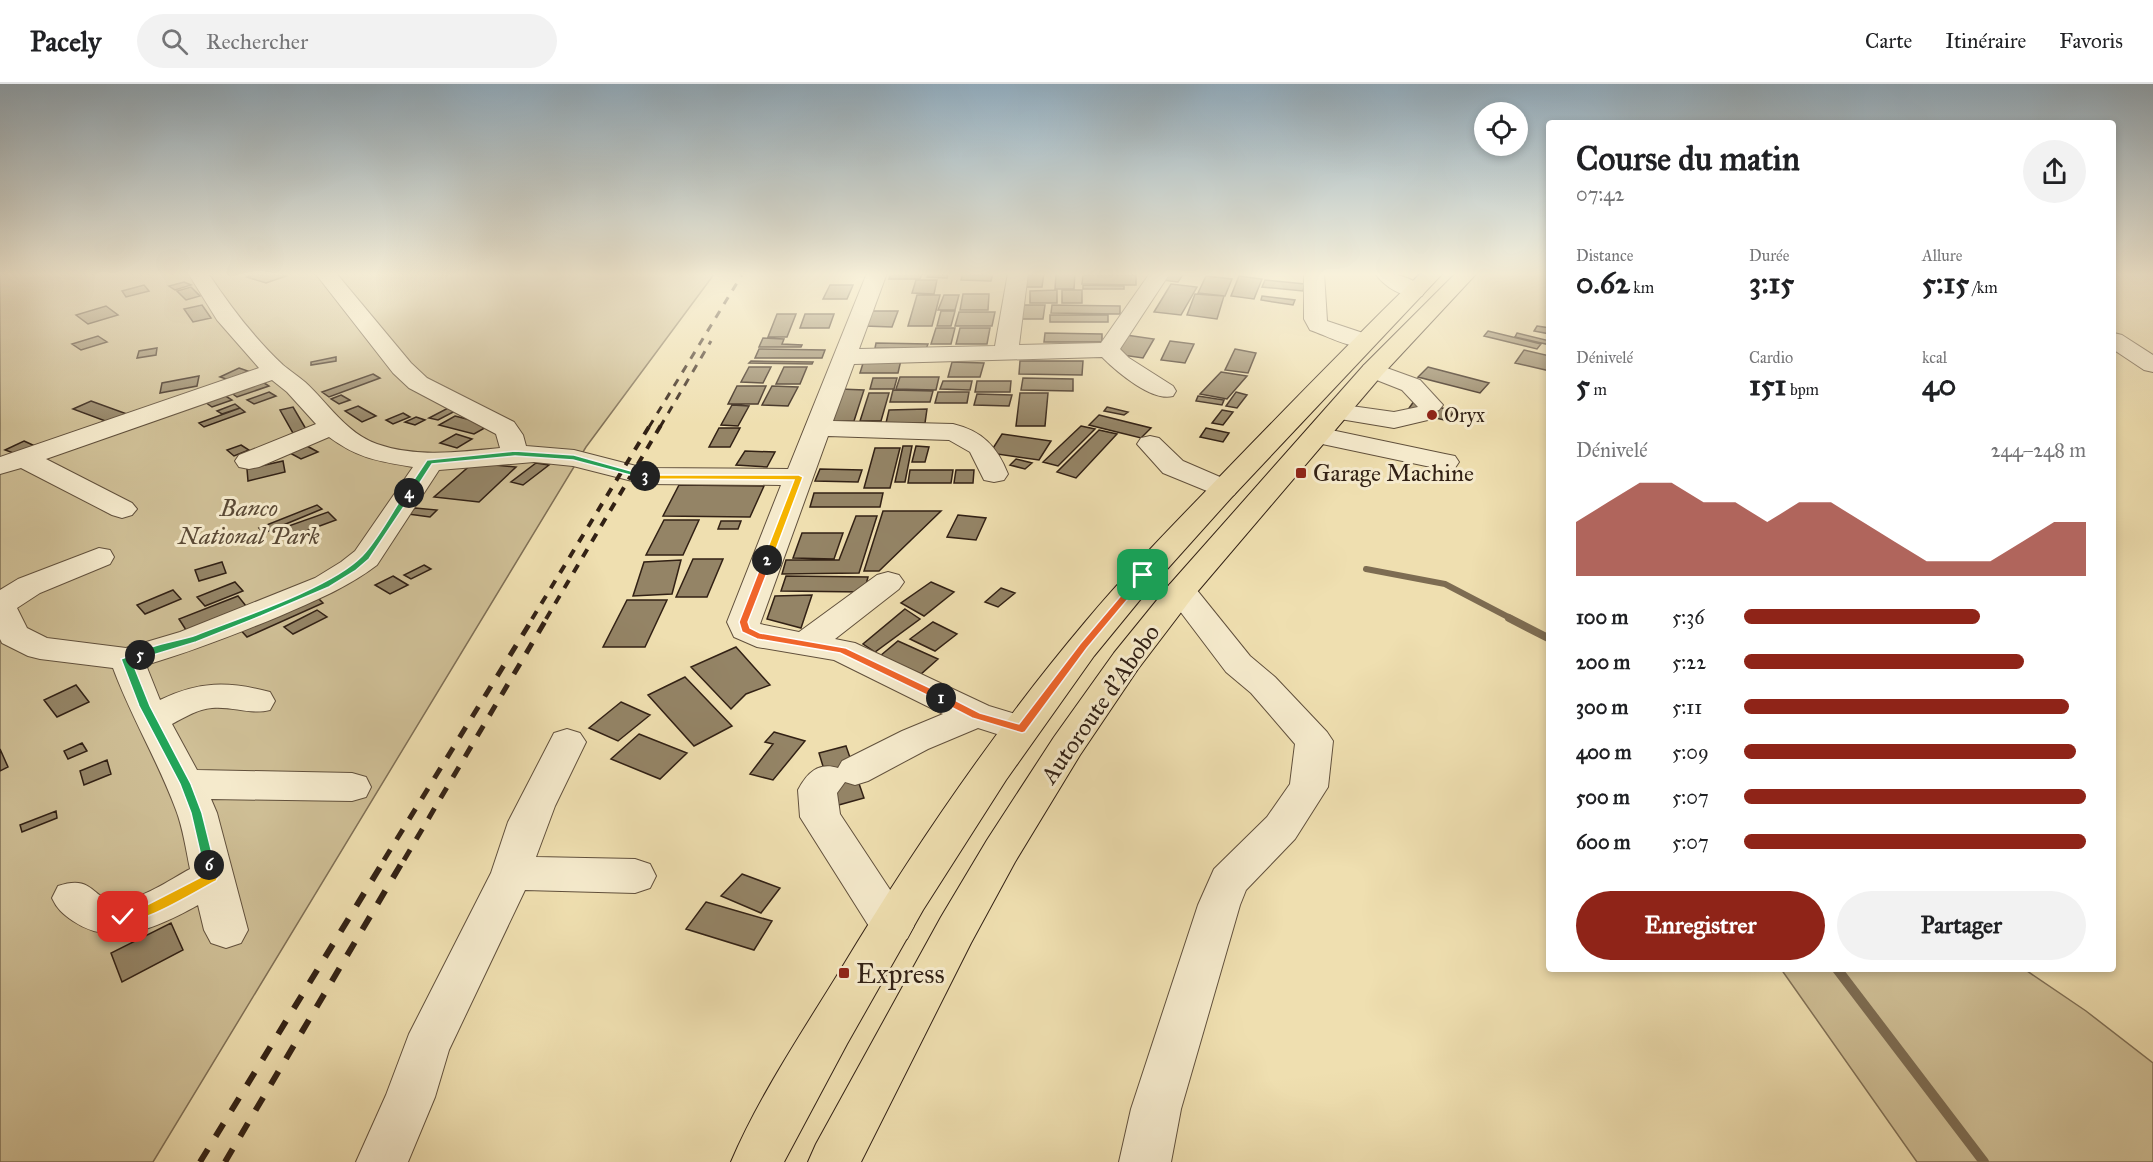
<!DOCTYPE html>
<html lang="fr">
<meta charset="utf-8">
<style>
body{margin:0;font-family:"IM FELL Great Primer",serif;background:#f2f2f2;color:#202124;height:100vh;display:flex;flex-direction:column;font-size:22px;white-space:nowrap}
*{box-sizing:border-box;margin:0}
p{font-size:20px;color:#757577}
.icon{flex:none;width:33px;height:33px;fill:none;stroke:currentColor;stroke-width:2;stroke-linecap:round;stroke-linejoin:round}
.map{position:relative;flex:1;overflow:hidden}
.side{position:absolute;left:1546px;top:36px;width:570px;height:852px;display:flex;flex-direction:column;background:#fff;border-radius:6px;box-shadow:0 3px 9px #0003}
.side>*{flex:none}
.buttons{position:absolute;left:1474px;top:18px;display:grid;gap:12px}
.buttons a{display:grid;place-items:center;width:54px;height:54px;border-radius:50%;background:#fff;box-shadow:0 3px 9px #0003;font-size:30px}
.pin{position:absolute;display:grid;place-items:center;width:51px;height:51px;color:#fff;margin:-26px;border-radius:12px;box-shadow:0 3px 9px #0006}
.km{position:absolute;width:30px;height:30px;margin:-15px;border-radius:50%;background:#222;color:#fff;font-size:16px;line-height:30px;text-align:center}
.round{display:grid;place-items:center;flex:none;width:63px;height:63px;border-radius:32px;background:#f2f2f2}
.head{display:flex;align-items:center;justify-content:space-between;height:102px;padding:0 30px}
h1{font-size:33px;font-weight:700;line-height:45px}
.metrics{display:grid;grid-template-columns:repeat(3,1fr);gap:9px;height:102px;padding:6px 30px}
.metrics div{display:grid;align-content:center}
.metrics b{font-size:30px;font-weight:700}
.metrics small{font-size:16px;font-weight:400}
.metrics p{font-size:16px}
.chart{height:168px;padding:12px 30px}
.chart p{display:flex;justify-content:space-between}
.chart svg{width:100%;height:108px;margin-top:6px;fill:#8f2418;opacity:.7}
.button{display:flex;gap:12px;margin-top:auto;padding:12px 30px}
.button a{flex:1;height:69px;border-radius:36px;background:#8f2418;color:#fff;font-size:24px;font-weight:700;line-height:69px;text-align:center}
.button a+a{background:#f2f2f2;color:#202124}
ul{padding:0 30px;list-style:none;font-size:20px}
li{display:grid;grid-template-columns:96px 72px 1fr;align-items:center;height:45px}
li i{height:15px;border-radius:8px;background:#8f2418}
header{display:flex;align-items:center;gap:36px;box-sizing:border-box;height:84px;padding:0 30px;background:#fff;border-bottom:2px solid #e0e0e0}
header strong{font-size:28px}
nav{display:flex;gap:33px;margin-inline-start:auto;font-size:21px}
.search{width:420px;height:54px;background:#f2f2f2;display:flex;align-items:center;gap:15px;box-sizing:border-box;padding:0 21px;border-radius:33px;color:#757577;font-size:22px}
.map>svg:first-child{display:block}
.green{fill:#cfbf96;stroke:#807056;stroke-width:1.5}
.lines{fill:none;stroke-linecap:round;stroke-linejoin:round}
.stream-far2{stroke:#7d6c52;stroke-width:6}
.stream-far1{stroke:#7d6c52;stroke-width:8}
.stream{stroke:#7d6c52;stroke-width:10}
.building{fill:#948466;stroke:#322115;stroke-width:1.5}
.minor-casing{stroke:#61503c;stroke-width:2}
.major-casing{stroke:#322115;stroke-width:2}
.minor{fill:#f5eacc;fill-rule:evenodd}
.major{fill:#efdfb0;fill-rule:evenodd}
.rail-far3{stroke:#322115;stroke-width:3;stroke-dasharray:8 8;stroke-linecap:butt}
.rail-far2{stroke:#322115;stroke-width:4;stroke-dasharray:9 9;stroke-linecap:butt}
.rail-far1{stroke:#322115;stroke-width:5;stroke-dasharray:12 12;stroke-linecap:butt}
.rail{stroke:#322115;stroke-width:6;stroke-dasharray:15 15;stroke-linecap:butt}
.split-1{fill:#f0652b;stroke:#fff;stroke-width:1.5}
.split-2{fill:#f0652b;stroke:#fff;stroke-width:1.5}
.split-3{fill:#f5b400;stroke:#fff;stroke-width:1.5}
.split-4{fill:#22a559;stroke:#fff;stroke-width:1.5}
.split-5{fill:#22a559;stroke:#fff;stroke-width:1.5}
.split-6{fill:#22a559;stroke:#fff;stroke-width:1.5}
.split-7{fill:#f5b400;stroke:#fff;stroke-width:1.5}
.poi-dot{fill:#8f2418;stroke:#f5eacc;stroke-width:2}
.labels{text-anchor:middle;dominant-baseline:central;stroke-width:6;stroke-linejoin:round;paint-order:stroke}
.far-poi-label{font-size:20px;fill:#322115;stroke:#f5eacc;text-anchor:start}
.poi-label{font-size:24px;fill:#322115;stroke:#f5eacc;text-anchor:start}
.park-label{font-size:24px;font-style:italic;fill:#594835;stroke:#f5eacc}
.street-label{font-size:24px;fill:#322115;stroke:#f5eacc}
.near-poi-label{font-size:28px;fill:#322115;stroke:#f5eacc;text-anchor:start}
</style>
<header>
<strong>Pacely</strong>
<div class="search"><svg class="icon" aria-label="search" viewBox="0 0 24 24"><circle cx="10" cy="10" r="6"/><path d="M15 15l6 6"/></svg>Rechercher</div>
<nav><a>Carte</a><a>Itinéraire</a><a>Favoris</a></nav>
</header>
<div class="map">
<svg width="2153" height="1078" viewBox="0 0 2153 1078">
<rect width="100%" height="100%" fill="#efdfb0"/>
<filter id="stains"><feTurbulence type="fractalNoise" baseFrequency=".00333" numOctaves="4"/><feColorMatrix values="0 0 0 0 .2 0 0 0 0 .09 0 0 0 0 .02 0 0 0 .5 -.17"/></filter>
<radialGradient id="worn" r=".72"><stop offset=".6" stop-color="#630" stop-opacity="0"/><stop offset="1" stop-color="#630" stop-opacity=".3"/></radialGradient>
<!-- green -->
<path class="green" d="M0 189H715L586 363 153 1078H0Z
M1781 885H2024L2086 927 2153 979V1078H1917Z"/>
<g class="lines">
<!-- stream-far2 -->
<path class="stream-far2" d="M1366 485 1445 500 1512 535"/>
<!-- stream-far1 -->
<path class="stream-far1" d="M1509 534 1550 555"/>
<!-- stream -->
<path class="stream" d="M1837 885 1984 1078"/>
</g>
<!-- building -->
<path class="building" d="M258 189H277L286 192 266 199 247 193Z
M891 189H922L920 195H889Z
M929 189H948L947 194 927 193Z
M963 189H993L991 197 961 196Z
M1027 189H1044L1042 203H1025Z
M1056 189H1075L1074 205H1055Z
M1167 189H1184L1178 198 1162 196Z
M1083 191H1136V201L1082 200Z
M1206 192 1232 195 1225 212 1198 209Z
M1239 192 1262 195 1254 215 1231 212Z
M916 196H937L934 210 912 209Z
M1265 196 1305 200 1303 207 1262 203Z
M184 198 191 201 175 206 169 202Z
M1171 200 1197 203 1181 231 1154 228Z
M144 201 149 207 126 213 122 207Z
M830 201H853L847 215H823Z
M1083 201 1124 202V205H1083Z
M191 203 200 212 186 216 177 207Z
M1057 206V219H1030V207Z
M1062 206H1082V219H1062Z
M963 210H989L988 226H960Z
M1195 210 1224 212 1217 235 1187 231Z
M917 211H940L932 242H908Z
M944 211H959L955 226H938Z
M1262 212 1295 216 1293 221 1261 216Z
M202 221 211 234 193 238 184 225Z
M1023 221H1045L1043 235H1022Z
M1052 221 1120 222V230L1051 229Z
M106 222 118 231 88 240 76 231Z
M872 227H898L892 243 865 242Z
M941 227H955L951 242H937Z
M959 228H995L992 242H955Z
M777 230H796L787 253H768Z
M805 230H834L829 244H800Z
M1050 231H1108V238H1050Z
M1537 242 1550 244V250L1534 247Z
M936 244H955L951 260H931Z
M960 244H990L987 260H956Z
M1488 247 1541 260 1537 265 1484 252Z
M1045 249 1102 250V258H1044Z
M1517 249 1550 257V261L1515 253Z
M1126 251 1154 255 1143 274 1115 270Z
M98 252 107 258 81 266 72 260Z
M763 254 784 255 782 260 802 261 801 263H759Z
M1170 257 1194 260 1185 279 1161 276Z
M876 259 928 260 926 265 875 264Z
M157 264 156 271 137 274 139 267Z
M759 265 825 266 822 274H755Z
M1235 265 1256 269 1248 289 1225 286Z
M1524 266 1550 272V287L1515 279Z
M336 273V277L311 281V278Z
M864 276H901L898 289H860Z
M751 277 813 278 812 280 749 279Z
M1020 277H1083L1082 291 1019 290Z
M952 278 984 279 980 293H948Z
M749 283H771L763 299 741 298Z
M784 283H807L800 300H776Z
M1428 283 1489 299 1480 309 1418 293Z
M239 284 248 287 229 296 220 293Z
M1221 288 1247 292 1227 315 1200 310Z
M373 290 380 294 329 313 322 308Z
M199 292 197 302 160 309 162 299Z
M900 293H939L936 306 896 305Z
M873 294H897L894 305H870Z
M1023 294 1073 295V307L1021 306Z
M261 297 269 302 237 313 230 308Z
M943 297H972L970 306 940 305Z
M977 297H1011L1010 308H975Z
M737 302H766L758 320H728Z
M772 302 798 303 788 322 762 321Z
M840 305 864 306 854 337 829 338Z
M893 306 933 307 930 318H890Z
M269 308 276 312 254 320 247 316Z
M938 308H969L967 319H935Z
M1236 308 1247 311 1237 324 1226 322Z
M869 309H889L881 337H860Z
M1020 309H1048L1045 342H1016Z
M977 310 1012 311 1009 322 974 321Z
M224 311 232 316 212 323 205 318Z
M341 311 350 316 339 320 331 315Z
M1198 312 1224 316 1222 321 1196 317Z
M91 317 127 330 108 338 73 325Z
M1414 317 1454 327 1448 337 1407 327Z
M235 320 240 324 222 330 217 327Z
M732 321 749 322 738 342 721 341Z
M358 322 376 332 362 338 345 327Z
M293 323 306 345 293 349 280 326Z
M450 323 459 325 438 336 429 334Z
M1107 323 1128 328 1124 331 1104 327Z
M240 324 245 328 204 343 199 339Z
M927 325 925 339H886L889 326Z
M1222 326 1233 328 1223 341 1212 339Z
M403 329 410 333 393 340 386 336Z
M1099 331 1151 344 1141 354 1089 341Z
M455 332 490 341 474 350 439 341Z
M416 333 425 336 415 341 405 338Z
M1081 342 1095 345 1058 382 1043 378Z
M719 344H740L730 363H709Z
M1206 344 1229 349 1223 358 1200 353Z
M1099 346 1117 350 1076 394 1057 388Z
M456 350 472 355 457 364 440 359Z
M1002 350 1051 357 1039 376 990 369Z
M24 357 35 362 16 370 5 366Z
M241 361 249 366 234 372 227 366Z
M307 362 318 368 301 375 290 369Z
M903 362H912L905 398H895Z
M916 362 929 363 925 378H912Z
M875 364H900L890 404H864Z
M745 367 775 368 767 383 736 381Z
M1016 375 1032 379 1025 385 1010 381Z
M283 377 285 388 248 397 247 385Z
M473 379 516 383 479 418 434 413Z
M536 379 549 381 523 401 511 398Z
M820 385 862 386 858 398 815 397Z
M910 386H953L951 399H908Z
M956 386H974L973 399H954Z
M679 401 764 402 750 433 663 432Z
M814 409H883L880 423H810Z
M317 421 322 425 264 449 259 444Z
M415 424 437 426 430 433 408 430Z
M883 427H941L879 487H864Z
M328 428 336 436 287 454 280 445Z
M958 431 986 434 976 456 947 453Z
M856 432H877L859 489 782 490 786 476H839Z
M664 436H699L683 471H646Z
M721 437H741L738 445H718Z
M802 449H843L834 475 793 474Z
M693 475H723L707 513H676Z
M681 476 672 510 633 512 644 478Z
M222 478 226 489 199 497 195 486Z
M424 481 431 485 411 495 404 491Z
M393 492 408 501 390 510 375 501Z
M786 492 868 493 864 508 781 507Z
M235 498 243 507 205 522 197 513Z
M931 498 954 508 924 532 901 519Z
M1001 504 1015 509 998 523 985 518Z
M173 506 181 515 145 530 137 521Z
M312 508 323 519 247 553 236 541Z
M812 511 801 544 767 535 775 512Z
M238 512 246 522 186 546 179 535Z
M627 516H667L645 563H603Z
M905 525 920 535 875 568 863 560Z
M317 526 327 533 293 550 284 543Z
M933 538 957 550 935 567 910 555Z
M898 557 938 575 921 590 880 572Z
M736 563 770 601 746 610 731 625 691 583Z
M685 593 732 642 694 662 648 611Z
M76 601 89 618 57 633 44 616Z
M621 618 650 631 618 657 589 644Z
M774 648 805 657 773 696 750 690 773 660 765 658Z
M639 650 687 669 660 695 611 675Z
M82 659 87 667 68 675 64 667Z
M846 662 864 714 835 722 819 669Z
M0 665 8 683 0 687Z
M107 676 111 690 84 701 80 687Z
M56 727 57 734 22 748 20 741Z
M742 790 780 804 761 829 721 812Z
M706 818 772 837 754 866 686 845Z
M171 839 183 866 122 898 111 869Z"/>
<g class="lines">
<!-- minor casing -->
<g class="minor-casing">
<path id="minor" d="M188 189H208C230 222 254 254 283 281 290 287 298 292 305 298 328 319 346 349 377 360 417 374 459 368 500 364L496 350 409 304 393 289 315 189H336L411 279 427 294 514 338 523 351 526 362 574 366 644 384 788 385 867 189H887L859 265 995 262 1008 189H1028L1019 261 1101 259 1150 189H1170L1120 265 1129 274 1173 302 1176 307 1173 312C1152 318 1117 288 1102 273L854 280 833 337 953 340C982 347 997 362 1008 390L1004 396 994 398 984 396 970 368 949 356 828 352 760 540 799 548 877 491 888 488 899 491 904 498 899 505 835 555 855 559 989 622 1035 636 1040 645 1035 654 1022 658 978 644 928 665 868 697 855 701 845 698 837 709 840 730 914 842 907 855 892 860 877 855 800 733 798 706C807 689 818 678 838 684L842 677 902 647 943 630 834 576 757 563 734 553 727 538 781 401 644 400 573 382 534 378 439 386 377 481C347 504 314 517 280 532 234 551 193 567 146 581L160 616C199 597 228 597 270 608L275 617 270 626C250 631 232 622 212 624 198 625 185 633 172 640L197 686 352 689 366 693 371 703 366 713 352 717 211 715 217 729 248 846 241 859 226 864 211 859 204 846 198 821C160 842 114 865 73 837 63 830 57 825 52 814L58 802C93 790 91 814 113 816 140 818 167 797 190 785 186 766 183 744 176 726 158 677 131 633 113 584L40 575 28 572 2 559 0 555V506L18 495 99 464 110 466 114 473 110 480 40 509 17 524 27 544 47 554 126 564 180 548 315 494 341 478 355 467 413 383C378 377 359 375 329 353L259 383 249 385 239 383 235 377 239 371 316 340 287 308 272 296 46 375 132 419 137 425 132 431 122 434 112 431 21 384 0 390V373L259 284 217 236Z
M1304 189H1324L1327 237 1372 252 1376 257 1372 262C1353 267 1328 252 1310 246L1304 235Z
M1375 189C1392 189 1414 192 1425 207L1422 212C1405 216 1383 202 1375 189Z
M2114 249 2122 251 2153 271V288L2144 286 2114 266Z
M1373 279 1420 296 1443 321 1439 326 1434 328 1436 330 1432 335 1394 344 1328 333 1324 328 1328 323 1337 320 1394 328 1418 323 1402 306 1364 291 1361 286 1364 281Z
M1317 343 1445 370 1455 372 1459 378 1455 384 1445 386 1308 357 1304 351 1308 345Z
M1150 352 1159 354 1183 377 1234 399 1238 405 1234 411 1224 414 1163 389 1137 360 1141 354Z
M1181 497 1192 500 1250 572 1275 593 1327 648 1333 657 1328 703 1295 755 1246 806 1240 821 1181 1025 1171 1078H1119L1131 1025 1198 821 1214 785 1267 733 1290 700 1295 660 1251 609 1226 588 1170 514 1165 507 1170 500Z
M567 645 580 649 586 658 555 722 536 773 635 775 650 780 656 792 650 804 635 809 525 806 449 966 435 1013 408 1078H356L386 1011 409 950 491 789 508 738 554 649Z"/>
</g>
<!-- major casing -->
<g class="major-casing">
<path id="major" d="M1421 189H1443L1231 414 1144 511 1094 572 1006 696 923 826 847 960 784 1078H731C759 1012 803 947 841 885 914 764 995 645 1086 537 1131 483 1181 433 1229 383 1293 317 1356 252 1421 189Z
M1456 189H1477L1382 291 1192 514 1138 585 1080 671 1015 778 971 859 861 1078H808L816 1060 941 833 987 756 1054 653 1114 569 1170 500 1364 281Z"/>
</g>
<!-- minor -->
<use href="#minor" class="minor"/>
<!-- major -->
<use href="#major" class="major"/>
<!-- rail-far3 -->
<path class="rail-far3" d="M649 343 743 189
M660 343 711 257"/>
<!-- rail-far2 -->
<path class="rail-far2" d="M532 535 650 341
M546 535 661 341"/>
<!-- rail-far1 -->
<path class="rail-far1" d="M384 776 533 534
M404 776 547 534"/>
<!-- rail -->
<path class="rail" d="M200 1078 385 775
M225 1078 404 775"/>
</g>
<!-- sky -->
<linearGradient id="sky" x2="0" y2="1"><stop stop-color="#91abbc"/><stop offset="0.56" stop-color="#f8f1db"/><stop offset="1" stop-color="#f8f1db" stop-opacity="0"/></linearGradient>
<rect width="2153" height="340" fill="url(#sky)"/>
<!-- split-1 -->
<path class="split-1" d="M1140 489 1148 491 1087 564 1025 648 1022 649 972 634 937 616V611H945L980 629 1019 640 1080 560Z"/>
<!-- split-2 -->
<path class="split-2" d="M767 473 772 476 748 538 750 544 760 549 846 564 945 611V616H937L840 569 757 555 742 548 739 538 763 476Z"/>
<!-- split-3 -->
<path class="split-3" d="M642 391H799L803 393 772 476 767 479 763 476 794 396 645 395 641 392Z"/>
<!-- split-4 -->
<path class="split-4" d="M515 367 574 371 649 392 645 395 573 376 515 372 432 380 412 411 405 409 427 376Z"/>
<!-- split-5 -->
<path class="split-5" d="M409 407 413 409 369 475 355 487 329 503 261 532 196 558 140 575 135 571C147 561 179 557 196 551 239 534 331 504 362 472 379 454 392 428 406 407Z"/>
<!-- split-6 -->
<path class="split-6" d="M140 568 143 569V574L132 577 150 622 191 700 202 729 215 781 214 785H205L203 781 191 729 180 700 139 622 121 575Z"/>
<!-- split-7 -->
<path class="split-7" d="M209 776 214 778 218 793 216 797C196 807 139 844 118 837L116 833 118 830 139 825 205 791 203 781Z"/>
<!-- markers -->
<g class="poi-dot">
<circle cx="1432" cy="331" r="6"/>
<rect x="1295" y="383" width="12" height="12" rx="3"/>
<rect x="838" y="883" width="12" height="12" rx="3"/>
</g>
<g class="labels">
<!-- far-poi labels -->
<g class="far-poi-label">
<text x="1444" y="331">Oryx</text>
</g>
<!-- poi labels -->
<g class="poi-label">
<text x="1313" y="389">Garage Machine</text>
</g>
<!-- park labels -->
<g class="park-label">
<text x="249" y="424">Banco<tspan x="249" dy="28">National Park</tspan></text>
</g>
<!-- street labels -->
<g class="street-label">
<text transform="translate(1100 620) rotate(-55)">Autoroute d'Abobo</text>
</g>
<!-- near-poi labels -->
<g class="near-poi-label">
<text x="856" y="889">Express</text>
</g>
</g>
<rect width="100%" height="100%" filter="url(#stains)"/>
<rect width="100%" height="100%" fill="url(#worn)"/>
</svg>
<div class="buttons">
<a><svg class="icon" aria-label="locate" viewBox="0 0 24 24"><circle cx="12" cy="12" r="6"/><path d="M12 2v4M12 18v4M2 12h4M18 12h4"/></svg></a>
</div>
<div class="pin" style="left:1143px;top:491px;background:#1e9e55"><svg class="icon" aria-label="arrive" viewBox="0 0 24 24"><path d="M6 21V4h12l-3 4 3 4H6"/></svg></div>
<div class="pin" style="left:123px;top:833px;background:#d93025"><svg class="icon" aria-label="check" viewBox="0 0 24 24"><path d="M5 12l5 5 9-10"/></svg></div>
<b class="km" style="left:941px;top:614px">1</b>
<b class="km" style="left:767px;top:476px">2</b>
<b class="km" style="left:645px;top:392px">3</b>
<b class="km" style="left:409px;top:409px">4</b>
<b class="km" style="left:140px;top:571px">5</b>
<b class="km" style="left:209px;top:781px">6</b>
<section class="side">
<div class="head"><div><h1>Course du matin</h1><p>07:42</p></div><a class="round"><svg class="icon" aria-label="share" viewBox="0 0 24 24"><path d="M12 15V3M7 8l5-5 5 5M5 13v7h14v-7"/></svg></a></div>
<div class="metrics">
<div><p>Distance</p><b>0.62<small> km</small></b></div>
<div><p>Durée</p><b>3:15</b></div>
<div><p>Allure</p><b>5:15<small> /km</small></b></div>
</div>
<div class="metrics">
<div><p>Dénivelé</p><b>5<small> m</small></b></div>
<div><p>Cardio</p><b>151<small> bpm</small></b></div>
<div><p>kcal</p><b>40</b></div>
</div>
<div class="chart"><p><span>Dénivelé</span>244–248 m</p>
<svg viewBox="0 0 160 44" preserveAspectRatio="none"><path d="M0 44V22L10 14L20 6L30 6L40 14L50 14L60 22L70 14L80 14L90 22L100 30L110 38L120 38L130 38L140 30L150 22L160 22V44z"/></svg>
</div>
<ul>
<li><b>100 m</b>5:36<i style="width:69%"></i></li>
<li><b>200 m</b>5:22<i style="width:82%"></i></li>
<li><b>300 m</b>5:11<i style="width:95%"></i></li>
<li><b>400 m</b>5:09<i style="width:97%"></i></li>
<li><b>500 m</b>5:07<i style="width:100%"></i></li>
<li><b>600 m</b>5:07<i style="width:100%"></i></li>
</ul>
<div class="button"><a>Enregistrer</a><a>Partager</a></div>
</section>
</div>
